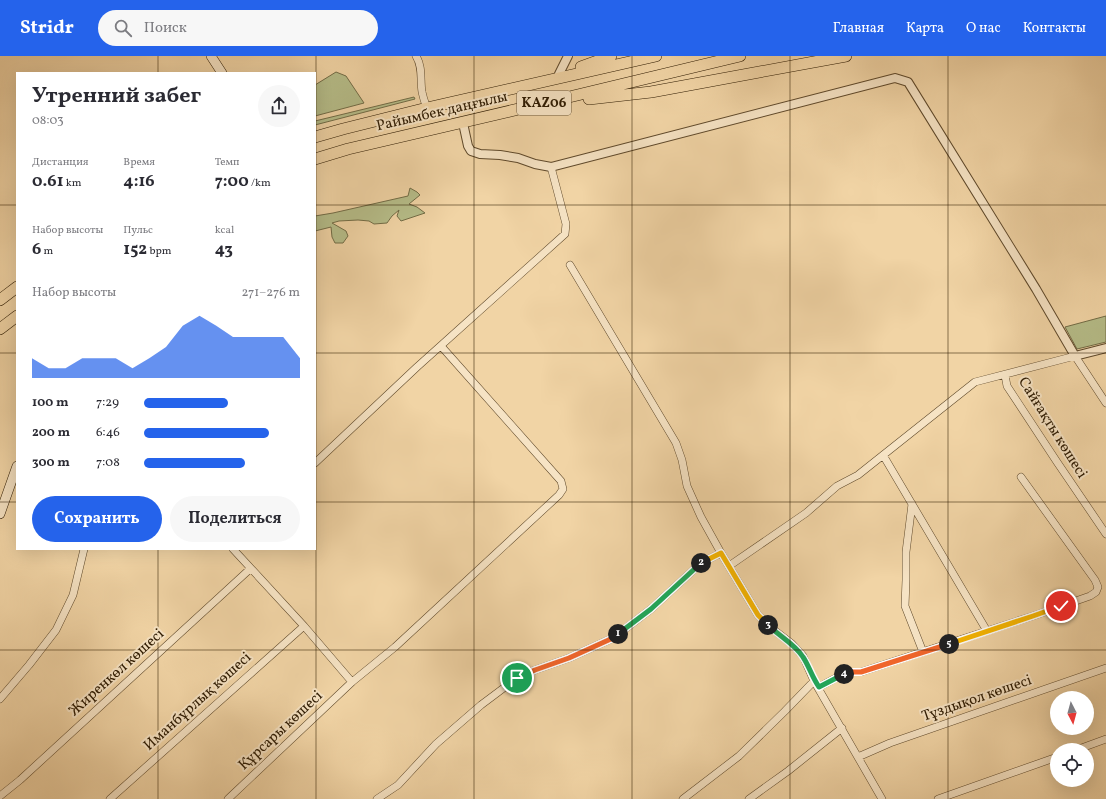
<!DOCTYPE html>
<html lang="ru">
<meta charset="utf-8">
<style>
body{margin:0;font-family:Vollkorn,serif;background:#f7f7f7;color:#2b2b33;height:100vh;display:flex;flex-direction:column;font-size:15px;white-space:nowrap}
*{box-sizing:border-box;margin:0}
p{font-size:13px;color:#7c7c81}
.icon{flex:none;width:22px;height:22px;fill:none;stroke:currentColor;stroke-width:2;stroke-linecap:round;stroke-linejoin:round}
.map{position:relative;flex:1;overflow:hidden}
.side{position:absolute;left:16px;top:16px;width:300px;height:478px;display:flex;flex-direction:column;background:#fff;border-radius:0px;box-shadow:0 4px 16px #0002}
.side>*{flex:none}
.needle{width:26px;rotate:174deg}
.tools{position:absolute;left:1050px;top:635px;display:grid;gap:8px}
.tools a{display:grid;place-items:center;width:44px;height:44px;border-radius:50%;background:#fff;box-shadow:0 4px 16px #0002;font-size:20px}
.pin{position:absolute;display:grid;place-items:center;width:34px;height:34px;color:#fff;margin:-17px;border:2px solid #fff;border-radius:50%;box-shadow:0 1px 4px #0007}
.km{position:absolute;width:20px;height:20px;margin:-10px;border-radius:50%;background:#222;color:#fff;font-size:11px;line-height:20px;text-align:center}
.round{display:grid;place-items:center;flex:none;width:42px;height:42px;border-radius:21px;background:#f7f7f7}
.headline{display:flex;align-items:center;justify-content:space-between;height:68px;padding:0 16px}
h1{font-size:22px;font-weight:700;line-height:30px}
.stats{display:grid;grid-template-columns:repeat(3,1fr);gap:6px;height:68px;padding:4px 16px}
.stats div{display:grid;align-content:center}
.stats b{font-size:17px;font-weight:700}
.stats small{font-size:11px;font-weight:400}
.stats p{font-size:11px}
.chart{height:112px;padding:8px 16px}
.chart p{display:flex;justify-content:space-between}
.chart svg{width:100%;height:72px;margin-top:4px;fill:#2563eb;opacity:.7}
.cta{display:flex;gap:8px;margin-top:auto;padding:8px 16px}
.cta a{flex:1;height:46px;border-radius:24px;background:#2563eb;color:#fff;font-size:16px;font-weight:700;line-height:46px;text-align:center}
.cta a+a{background:#f7f7f7;color:#2b2b33}
ul{padding:0 16px;list-style:none;font-size:13px}
li{display:grid;grid-template-columns:64px 48px 1fr;align-items:center;height:30px}
li i{height:10px;border-radius:5px;background:#2563eb}
header{display:flex;align-items:center;gap:24px;box-sizing:border-box;height:56px;padding:0 20px;background:#2563eb;color:#fff}
header strong{font-size:19px}
nav{display:flex;gap:22px;margin-inline-start:auto;font-size:14px}
.search{width:280px;height:36px;background:#f7f7f7;display:flex;align-items:center;gap:10px;box-sizing:border-box;padding:0 14px;border-radius:22px;color:#7c7c81;font-size:15px}
.map>svg:first-child{display:block}
.green{fill:#b6bd89;stroke:#726c46}
.lines{fill:none;stroke-linecap:round;stroke-linejoin:round}
.minor-casing{stroke:#5f492b;stroke-width:8}
.tertiary-casing{stroke:#5f492b;stroke-width:10}
.secondary-casing{stroke:#2e1b02;stroke-width:10}
.trunk-casing{stroke:#2e1b02;stroke-width:12}
.minor{stroke:#f6e3c4;stroke-width:7}
.tertiary{stroke:#f6e3c4;stroke-width:8}
.secondary{stroke:#f6e3c4;stroke-width:9}
.trunk{stroke:#f1d4a5;stroke-width:11}
.split-1-casing{stroke:#fff;stroke-width:8}
.split-2-casing{stroke:#fff;stroke-width:8}
.split-3-casing{stroke:#fff;stroke-width:8}
.split-4-casing{stroke:#fff;stroke-width:8}
.split-5-casing{stroke:#fff;stroke-width:8}
.split-6-casing{stroke:#fff;stroke-width:8}
.split-1{stroke:#f0652b;stroke-width:5}
.split-2{stroke:#22a559;stroke-width:5}
.split-3{stroke:#f5b400;stroke-width:5}
.split-4{stroke:#22a559;stroke-width:5}
.split-5{stroke:#f0652b;stroke-width:5}
.split-6{stroke:#f5b400;stroke-width:5}
.grid{fill:none;stroke:#2e1b02;stroke-width:1;stroke-opacity:0.55}
.labels{text-anchor:middle;dominant-baseline:central;stroke-width:4;stroke-linejoin:round;paint-order:stroke}
.shield{fill:#f6e3c4;stroke:#6a573c;stroke-width:1}
.shield-label{font-size:14px;font-weight:bold;fill:#2e1b02}
.street-label{font-size:15px;fill:#2e1b02;stroke:#f6e3c4}
</style>
<header>
<strong>Stridr</strong>
<div class="search"><svg class="icon" aria-label="search" viewBox="0 0 24 24"><circle cx="10" cy="10" r="6"/><path d="M15 15l6 6"/></svg>Поиск</div>
<nav><a>Главная</a><a>Карта</a><a>О нас</a><a>Контакты</a></nav>
</header>
<div class="map">
<svg width="1106" height="743" viewBox="0 0 1106 743">
<rect width="100%" height="100%" fill="#f1d4a5"/>
<filter id="stains"><feTurbulence type="fractalNoise" baseFrequency=".005" numOctaves="4"/><feColorMatrix values="0 0 0 0 .2 0 0 0 0 .09 0 0 0 0 .02 0 0 0 .5 -.17"/></filter>
<radialGradient id="worn" r=".72"><stop offset=".6" stop-color="#630" stop-opacity="0"/><stop offset="1" stop-color="#630" stop-opacity=".3"/></radialGradient>
<!-- green -->
<path class="green" d="M336 16 346 20 364 47 315 60V29Z
M414 41 415 43 315 69V65Z
M410 132 417 136 420 139 409 148 417 151 425 157 401 165 397 160 399 154 392 160 387 167 374 168 369 165 358 164 339 165 332 167 346 175 348 180 343 187H335L332 181 331 171 315 175V160L333 157 408 140Z
M1106 260V286L1077 293 1065 271Z"/>
<g class="lines">
<!-- minor casing -->
<g class="minor-casing">
<path id="minor" d="M416 0C423 11 420 24 422 36 423 41 425 47 427 52
M570 209 676 387 682 404 687 430 701 461 721 497 758 559 770 571 792 588 803 600 814 625 882 743
M1005 319 1007 330 1057 406 1106 478
M883 399 987 575
M315 407 417 311 565 178 566 168 551 111
M912 448 906 496V524L905 550 923 596
M233 493 304 570 352 626
M729 510 806 457 837 430 858 419 975 326 1075 300 1106 347
M819 631 847 616H861L1033 560 1090 540 1096 536 1098 531 1095 524 1021 421
M0 643 29 609 56 574 73 539 84 493
M1076 694 1106 683
M858 701 890 687 1106 612
M0 740 20 724 250 513
M110 743 304 570
M228 743 352 626 395 591 559 439 563 433 561 425 441 290
M377 743 398 729 436 688 481 649 517 622 535 614 569 602 613 582 651 553 701 507 721 497
M683 743 739 700 785 655 814 625
M749 743 788 715 842 672
M938 743 1057 701"/>
</g>
<!-- tertiary casing -->
<g class="tertiary-casing">
<path id="tertiary" d="M559 18 568 0
M463 67 468 90 471 95 480 98 500 99 518 102 535 108 551 111 895 22 908 26 1036 233 1075 300 1106 292"/>
</g>
<!-- secondary casing -->
<g class="secondary-casing">
<path id="secondary" d="M211 0 222 17
M0 458 17 410"/>
</g>
<!-- trunk casing -->
<g class="trunk-casing">
<path id="trunk" d="M581 11 611 0
M589 43 651 36 846 0
M315 81 343 73 427 52 656 0
M315 103 348 93 540 48 740 0
M0 244 17 231
M0 273 17 260"/>
</g>
<!-- minor -->
<use href="#minor" class="minor"/>
<!-- tertiary -->
<use href="#tertiary" class="tertiary"/>
<!-- secondary -->
<use href="#secondary" class="secondary"/>
<!-- trunk -->
<use href="#trunk" class="trunk"/>
</g>
<g class="lines">
<!-- split-1 casing -->
<g class="split-1-casing">
<path id="split-1" d="M517 622 535 614 569 602 613 582 618 578"/>
</g>
<!-- split-2 casing -->
<g class="split-2-casing">
<path id="split-2" d="M618 578 651 553 701 507"/>
</g>
<!-- split-3 casing -->
<g class="split-3-casing">
<path id="split-3" d="M701 507 721 497 758 559 768 569"/>
</g>
<!-- split-4 casing -->
<g class="split-4-casing">
<path id="split-4" d="M768 569C779 580 795 588 803 601 809 610 812 621 819 631L844 618"/>
</g>
<!-- split-5 casing -->
<g class="split-5-casing">
<path id="split-5" d="M844 618 847 616H861L949 588"/>
</g>
<!-- split-6 casing -->
<g class="split-6-casing">
<path id="split-6" d="M949 588 1033 560 1061 550"/>
</g>
<!-- split-1 -->
<use href="#split-1" class="split-1"/>
<!-- split-2 -->
<use href="#split-2" class="split-2"/>
<!-- split-3 -->
<use href="#split-3" class="split-3"/>
<!-- split-4 -->
<use href="#split-4" class="split-4"/>
<!-- split-5 -->
<use href="#split-5" class="split-5"/>
<!-- split-6 -->
<use href="#split-6" class="split-6"/>
</g>
<!-- grid -->
<path class="grid" d="M158 0V17M316 0V743M474 0V743M632 0V743M790 0V743M948 0V743M0 149H17M315 149H1106M0 297H17M315 297H1106M0 446H17M315 446H1106M158 493V743M0 594H1106"/>
<g class="labels">
<!-- shield labels -->
<rect class="shield" x="517" y="35" width="54" height="24" rx="3"/>
<g class="shield-label">
<text x="544" y="47">KАZ06</text>
</g>
<!-- street labels -->
<g class="street-label">
<text transform="translate(442 56) rotate(-13)">Райымбек даңғылы</text>
<text transform="translate(1052 372) rotate(58)">Сайғақты көшесі</text>
<text transform="translate(117 617) rotate(-42)">Жиренкөл көшесі</text>
<text transform="translate(977 643) rotate(-19)">Тұздықол көшесі</text>
<text transform="translate(198 646) rotate(-42)">Иманбұрлық көшесі</text>
<text transform="translate(281 675) rotate(-43)">Құрсары көшесі</text>
</g>
</g>
<rect width="100%" height="100%" filter="url(#stains)"/>
<rect width="100%" height="100%" fill="url(#worn)"/>
</svg>
<div class="tools">
<a><svg class="needle" viewBox="-14 -14 28 28"><path d="M0-13l5 13h-10z" fill="#e53935"/><path d="M0 13l5-13h-10z" fill="#7c7c81"/></svg></a>
<a><svg class="icon" aria-label="locate" viewBox="0 0 24 24"><circle cx="12" cy="12" r="6"/><path d="M12 2v4M12 18v4M2 12h4M18 12h4"/></svg></a>
</div>
<div class="pin" style="left:517px;top:622px;background:#1e9e55"><svg class="icon" aria-label="arrive" viewBox="0 0 24 24"><path d="M6 21V4h12l-3 4 3 4H6"/></svg></div>
<div class="pin" style="left:1061px;top:550px;background:#d93025"><svg class="icon" aria-label="check" viewBox="0 0 24 24"><path d="M5 12l5 5 9-10"/></svg></div>
<b class="km" style="left:618px;top:578px">1</b>
<b class="km" style="left:701px;top:507px">2</b>
<b class="km" style="left:768px;top:569px">3</b>
<b class="km" style="left:844px;top:618px">4</b>
<b class="km" style="left:949px;top:588px">5</b>
<section class="side">
<div class="headline"><div><h1>Утренний забег</h1><p>08:03</p></div><a class="round"><svg class="icon" aria-label="share" viewBox="0 0 24 24"><path d="M12 15V3M7 8l5-5 5 5M5 13v7h14v-7"/></svg></a></div>
<div class="stats">
<div><p>Дистанция</p><b>0.61<small> km</small></b></div>
<div><p>Время</p><b>4:16</b></div>
<div><p>Темп</p><b>7:00<small> /km</small></b></div>
</div>
<div class="stats">
<div><p>Набор высоты</p><b>6<small> m</small></b></div>
<div><p>Пульс</p><b>152<small> bpm</small></b></div>
<div><p>kcal</p><b>43</b></div>
</div>
<div class="chart"><p><span>Набор высоты</span>271–276 m</p>
<svg viewBox="0 0 160 44" preserveAspectRatio="none"><path d="M0 44V32L10 38L20 38L30 32L40 32L50 32L60 38L70 32L80 25L90 12L100 6L110 12L120 19L130 19L140 19L150 19L160 32V44z"/></svg>
</div>
<ul>
<li><b>100 m</b>7:29<i style="width:54%"></i></li>
<li><b>200 m</b>6:46<i style="width:80%"></i></li>
<li><b>300 m</b>7:08<i style="width:65%"></i></li>
</ul>
<div class="cta"><a>Сохранить</a><a>Поделиться</a></div>
</section>
</div>
